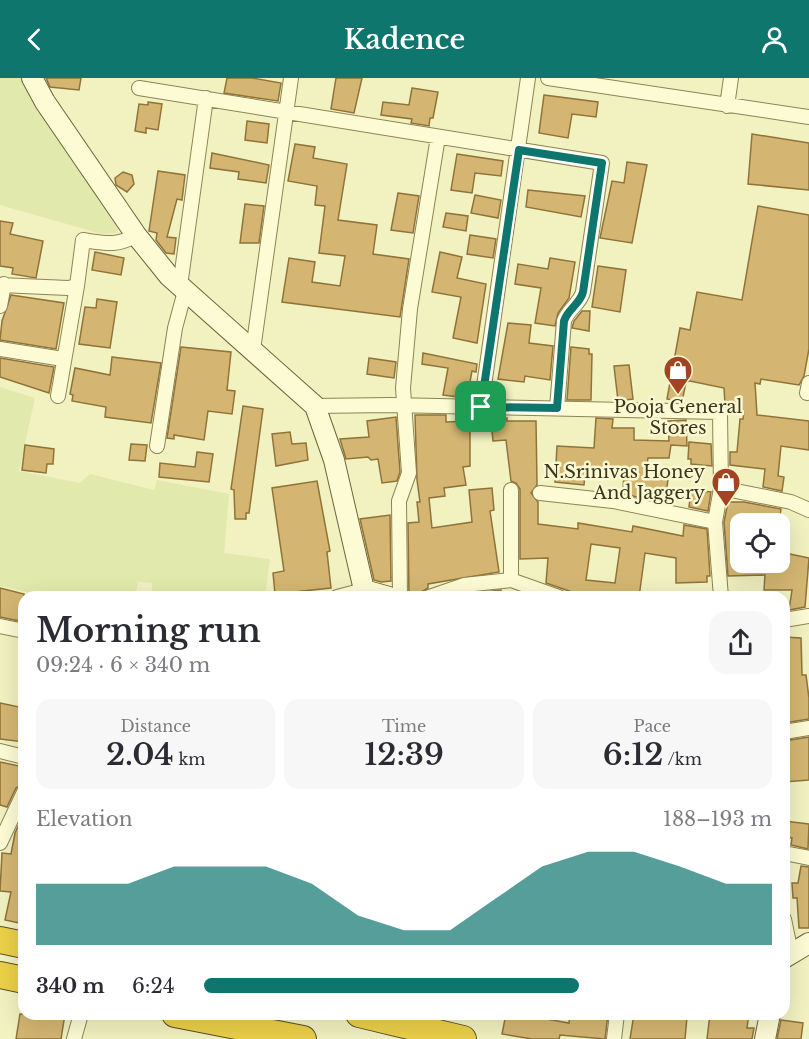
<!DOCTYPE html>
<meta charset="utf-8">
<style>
body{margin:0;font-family:"Libre Baskerville",serif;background:#f7f7f7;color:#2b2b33;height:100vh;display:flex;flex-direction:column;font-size:22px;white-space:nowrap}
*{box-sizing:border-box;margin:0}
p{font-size:20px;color:#7c7c81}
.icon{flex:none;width:33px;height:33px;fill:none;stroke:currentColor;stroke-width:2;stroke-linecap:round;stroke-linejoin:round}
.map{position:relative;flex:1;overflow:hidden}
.sheet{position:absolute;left:18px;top:513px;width:772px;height:429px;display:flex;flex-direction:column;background:#fff;border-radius:18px;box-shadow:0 6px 24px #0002}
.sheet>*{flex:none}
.controls{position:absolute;left:730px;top:435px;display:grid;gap:12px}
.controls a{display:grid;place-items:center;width:60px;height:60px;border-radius:12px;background:#fff;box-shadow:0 6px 24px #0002;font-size:30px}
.pin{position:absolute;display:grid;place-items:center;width:51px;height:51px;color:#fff;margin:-26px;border-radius:12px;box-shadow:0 3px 9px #0006}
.round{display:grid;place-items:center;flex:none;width:63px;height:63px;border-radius:18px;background:#f7f7f7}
.summary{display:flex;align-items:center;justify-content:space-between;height:102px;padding:0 18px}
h1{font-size:33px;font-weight:600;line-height:45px}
.stats{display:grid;grid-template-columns:repeat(3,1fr);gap:9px;height:102px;padding:6px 18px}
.stats div{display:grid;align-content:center;border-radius:15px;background:#f7f7f7;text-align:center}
.stats b{font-size:30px;font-weight:600}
.stats small{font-size:16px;font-weight:400}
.stats p{font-size:16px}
.chart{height:168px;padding:12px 18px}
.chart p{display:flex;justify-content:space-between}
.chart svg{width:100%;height:108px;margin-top:6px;fill:#0f766e;opacity:.7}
ul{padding:0 18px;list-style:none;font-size:20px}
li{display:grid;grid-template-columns:96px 72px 1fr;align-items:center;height:45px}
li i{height:15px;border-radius:8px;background:#0f766e}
header{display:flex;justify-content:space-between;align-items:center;height:78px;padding:0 18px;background:#0f766e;color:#fff;font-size:27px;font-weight:600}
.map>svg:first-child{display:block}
.farmland{fill:#e2e9ad}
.building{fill:#d4b672;stroke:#8f7339;stroke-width:1.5;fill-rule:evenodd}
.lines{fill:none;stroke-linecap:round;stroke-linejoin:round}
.street-casing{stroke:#8e8356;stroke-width:16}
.secondary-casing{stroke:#6f6339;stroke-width:22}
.highway-casing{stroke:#5b4e2b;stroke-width:28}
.street{stroke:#fcfbd4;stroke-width:14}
.secondary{stroke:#fcfbd4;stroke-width:20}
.highway{stroke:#ebd048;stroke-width:26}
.route-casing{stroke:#fff;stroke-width:12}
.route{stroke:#0f766e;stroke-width:8}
.labels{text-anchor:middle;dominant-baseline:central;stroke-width:5;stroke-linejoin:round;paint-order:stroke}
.poi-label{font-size:18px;fill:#3c341c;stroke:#f9f8d1}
</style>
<header><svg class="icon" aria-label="back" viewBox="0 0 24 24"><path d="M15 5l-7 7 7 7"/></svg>Kadence<svg class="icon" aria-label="person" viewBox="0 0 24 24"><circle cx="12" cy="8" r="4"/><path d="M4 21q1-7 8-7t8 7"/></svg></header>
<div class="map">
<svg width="809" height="961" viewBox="0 0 809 961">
<rect width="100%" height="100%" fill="#f2f1c0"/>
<!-- farmland -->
<path class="farmland" d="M0 0H24L120 145 117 155 102 156 0 127Z
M0 309 35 320 19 393 80 405 90 396 154 412 157 402 229 416 224 475 270 481 265 519H152V505L138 504 135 519H49L0 508Z"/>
<!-- building -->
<path class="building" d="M46 0H81L79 12 50 9Z
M227 0H252L281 5 278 23 224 15Z
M336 0H362L354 35 331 31Z
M412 10 438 14 433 40H430L429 48 411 45 412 41 381 37 383 24 409 27Z
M544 17 598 24 596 39 572 36 568 60 539 55Z
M148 24 162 26 158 52 146 50V55L135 53 139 26 148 27Z
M247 43 269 46 267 65 245 62Z
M752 56 809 65V112L748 106Z
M295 66 315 69 313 80 347 86 338 142 377 147 373 176 409 181 400 239 282 224 289 180 315 184 312 204 340 208 345 178 319 175 325 128 315 127 317 108 288 103Z
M212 75 269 87 266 105 238 101 239 94 210 90Z
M457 76 503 83 501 98 475 95 472 115 451 112Z
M627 84 647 87 632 165 600 160 612 103 624 105Z
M158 93 185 97 182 122 177 121 167 159 176 160 174 176 166 175 156 162 157 155 149 153Z
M123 94 132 97 134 106 127 114 116 107 115 100Z
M528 112 585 118 581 139 526 129Z
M398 115 419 118 413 155 391 152Z
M475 117 501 122 498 140 471 135Z
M245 126 264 128 259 165H240Z
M758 128 809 137V271L804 298 799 307 761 301 760 306 755 305 757 337 809 343V372L781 368 778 398 784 399 782 413 763 409 765 391 730 387V374H737L740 341H743L744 334H741L742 330 728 331 725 326 724 310 690 303 686 304 682 324 667 321 680 250 690 252 697 214 742 222Z
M446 135 468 138 466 153 443 149Z
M0 143 13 145 10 156 43 163 36 200 12 196 13 190 0 188Z
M470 157 496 161 493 180 467 176Z
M95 174 124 180 121 197 92 192Z
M440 174 462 179 457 200 486 206 477 265 453 260 461 219 432 214Z
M550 180 575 184 569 220 558 235 555 248 535 245 541 210 515 206 518 186 548 191Z
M598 188 626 192 620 234 592 229Z
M11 217 64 225 56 271 0 262 2 243Z
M97 221 117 224 110 270 79 266 85 229 96 230Z
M582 233H590L589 253 572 250 574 243Z
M508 245 531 247 529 265 553 268 550 302 525 298 524 304 498 301Z
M181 269 231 274 227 312 235 313 232 336 208 333 204 362 174 357V361L167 360Z
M571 269 589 271V276H592L591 322H567Z
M423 275 477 286 476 294 472 293 467 320 443 317 448 290 422 286Z
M112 279 161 285 151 345 105 339 106 329 72 323 73 317 70 316 75 290 110 297Z
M0 280 54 289 49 315 0 299Z
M369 280 396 284 394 300 367 296Z
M629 287 633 321 618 323 614 288Z
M243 328 263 331 249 435H246V441H235L234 412 231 411Z
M415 337H446V344L470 343V388L463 389 466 407 444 410 445 418 429 420 432 450 472 444 469 412 492 410 494 432 490 433 499 494 428 506V510L420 515V519H409L408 445 419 444 417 424H420L417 402Z
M396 339 400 394 397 403 382 405 378 381 371 382 368 379 346 381 340 361 369 359 367 343Z
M507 340V343H536L537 407 531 415 538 424V446L578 451V445L632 454 633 448 683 458 684 447 707 451 710 498H707V504L676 505V480L645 475 639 519H575V515L546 505 548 480 520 481V411L516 405 511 403 506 362 493 363 491 341ZM591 466 620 470 615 505 586 502Z
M596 340 613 341 612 350H634V362L669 363 668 343 686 342 687 368 671 367 669 380H648L645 400 668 401 665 425 623 416 624 390 586 389 584 407 555 404 557 368 594 370Z
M290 354 292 366 306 365 308 382 276 388 272 356Z
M689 364 711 366 712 388 691 386V381H688Z
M131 366 147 367 145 383 129 382Z
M25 367 54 371 53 386H47L46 395 22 392Z
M197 374 213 376 209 404 159 399 160 385 195 389Z
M317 403 330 473 327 474 331 510 275 516 273 495 284 493 272 410Z
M691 412 711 414 708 433 689 429Z
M728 424H744L781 431 779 443 741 442V484H780V474L809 480 805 529 789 532 792 512H764L765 497 728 498 724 444Z
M390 437 391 503 381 504 374 502 360 441Z
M0 510 24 516V544L0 539Z
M501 512V519H457L466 516Z
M784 559 801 560 802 597H806L809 620V641L784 645Z
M0 625 24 630V664L0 661Z
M809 659V702L784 704V663Z
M0 684 24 689V705L16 710 7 729 0 727Z
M24 735V846L5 842 11 814 0 813 2 775 11 776 15 755Z
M784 743 809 746 808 771 791 767 792 760 784 759Z
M801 788 809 789V850H799L797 820H793L792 805H798Z
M20 936H65L61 961H16Z
M506 936H547L546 941 569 945 570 936H608L605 961 560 957 559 961H532L502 956Z
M634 936 687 939 685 961H630Z
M710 936H749L747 950H754L752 961H707Z
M781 942 803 945 801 961H777Z"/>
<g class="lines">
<!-- street casing -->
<g class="street-casing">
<path id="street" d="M548 0 809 39
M139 10 602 85 583 214C580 226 568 231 564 243L557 330
M727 28 731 0
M0 207 68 210 77 208 83 162C104 165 117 169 136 157
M180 208 206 20
M0 228 4 206
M0 271 63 281
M253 272 291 0
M807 315 809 305
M58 318 77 208
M315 328 390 327 720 334 721 410 715 444 721 519
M481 329 528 0
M157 368 175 250 185 213
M721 410 791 424 809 432
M540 415 613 423 715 444
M511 502V412
M337 519 364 512
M400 519 399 423 409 395 403 310 410 231 438 59
M429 519 464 507 511 502 559 519
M784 542 809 538
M0 548 24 553
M784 654 809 650
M0 673 24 679
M0 765 24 714
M784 775 809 780
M784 841 791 875
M74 961 81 936
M614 961 617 936"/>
</g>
<!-- secondary casing -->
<g class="secondary-casing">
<path id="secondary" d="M32 0 45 24 136 157 169 198 315 328 334 382 364 512 389 519
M784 880 809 865
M765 961 770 936"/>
</g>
<!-- highway casing -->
<g class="highway-casing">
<path id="highway" d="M0 862 24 867
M0 897 24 902
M175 936 303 961
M359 936 463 961"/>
</g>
<!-- street -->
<use href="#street" class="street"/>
<!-- secondary -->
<use href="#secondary" class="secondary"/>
<!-- highway -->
<use href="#highway" class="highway"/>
</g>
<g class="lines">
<!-- route casing -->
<g class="route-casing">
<path id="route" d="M519 72 602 85 583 214C580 226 568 231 564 243L557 330 481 329Z"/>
</g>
<!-- route -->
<use href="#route" class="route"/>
</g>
<!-- icons -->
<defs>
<g id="shop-pin" transform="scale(1.5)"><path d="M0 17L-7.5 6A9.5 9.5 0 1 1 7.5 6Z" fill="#a34320" stroke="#f9f8d1"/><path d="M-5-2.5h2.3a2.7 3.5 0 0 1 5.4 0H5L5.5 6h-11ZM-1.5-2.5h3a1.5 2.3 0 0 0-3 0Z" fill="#fff"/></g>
</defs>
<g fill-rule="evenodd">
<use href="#shop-pin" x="678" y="292"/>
<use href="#shop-pin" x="726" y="404"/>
</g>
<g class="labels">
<!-- poi labels -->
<g class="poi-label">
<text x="678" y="329">Pooja General<tspan x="678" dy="21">Stores</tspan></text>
<text x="705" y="394" text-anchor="end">N.Srinivas Honey<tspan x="705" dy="21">And Jaggery</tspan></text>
</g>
</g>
</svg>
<div class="controls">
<a><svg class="icon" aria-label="locate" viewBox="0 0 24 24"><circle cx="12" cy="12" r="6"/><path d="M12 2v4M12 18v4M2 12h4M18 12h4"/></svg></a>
</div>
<div class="pin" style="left:481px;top:329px;background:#1e9e55"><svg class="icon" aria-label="arrive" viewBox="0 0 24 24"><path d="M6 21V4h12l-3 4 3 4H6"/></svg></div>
<section class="sheet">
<div class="summary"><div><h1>Morning run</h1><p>09:24 · 6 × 340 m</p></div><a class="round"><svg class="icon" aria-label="share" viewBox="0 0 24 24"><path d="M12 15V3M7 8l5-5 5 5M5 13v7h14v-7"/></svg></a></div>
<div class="stats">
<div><p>Distance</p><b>2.04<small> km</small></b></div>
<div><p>Time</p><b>12:39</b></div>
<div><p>Pace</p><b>6:12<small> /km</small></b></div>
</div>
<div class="chart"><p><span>Elevation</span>188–193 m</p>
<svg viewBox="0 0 160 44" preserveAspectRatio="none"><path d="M0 44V19L10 19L20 19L30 12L40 12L50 12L60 19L70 32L80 38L90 38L100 25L110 12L120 6L130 6L140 12L150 19L160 19V44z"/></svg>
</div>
<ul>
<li><b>340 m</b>6:24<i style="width:66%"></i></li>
</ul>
</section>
</div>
